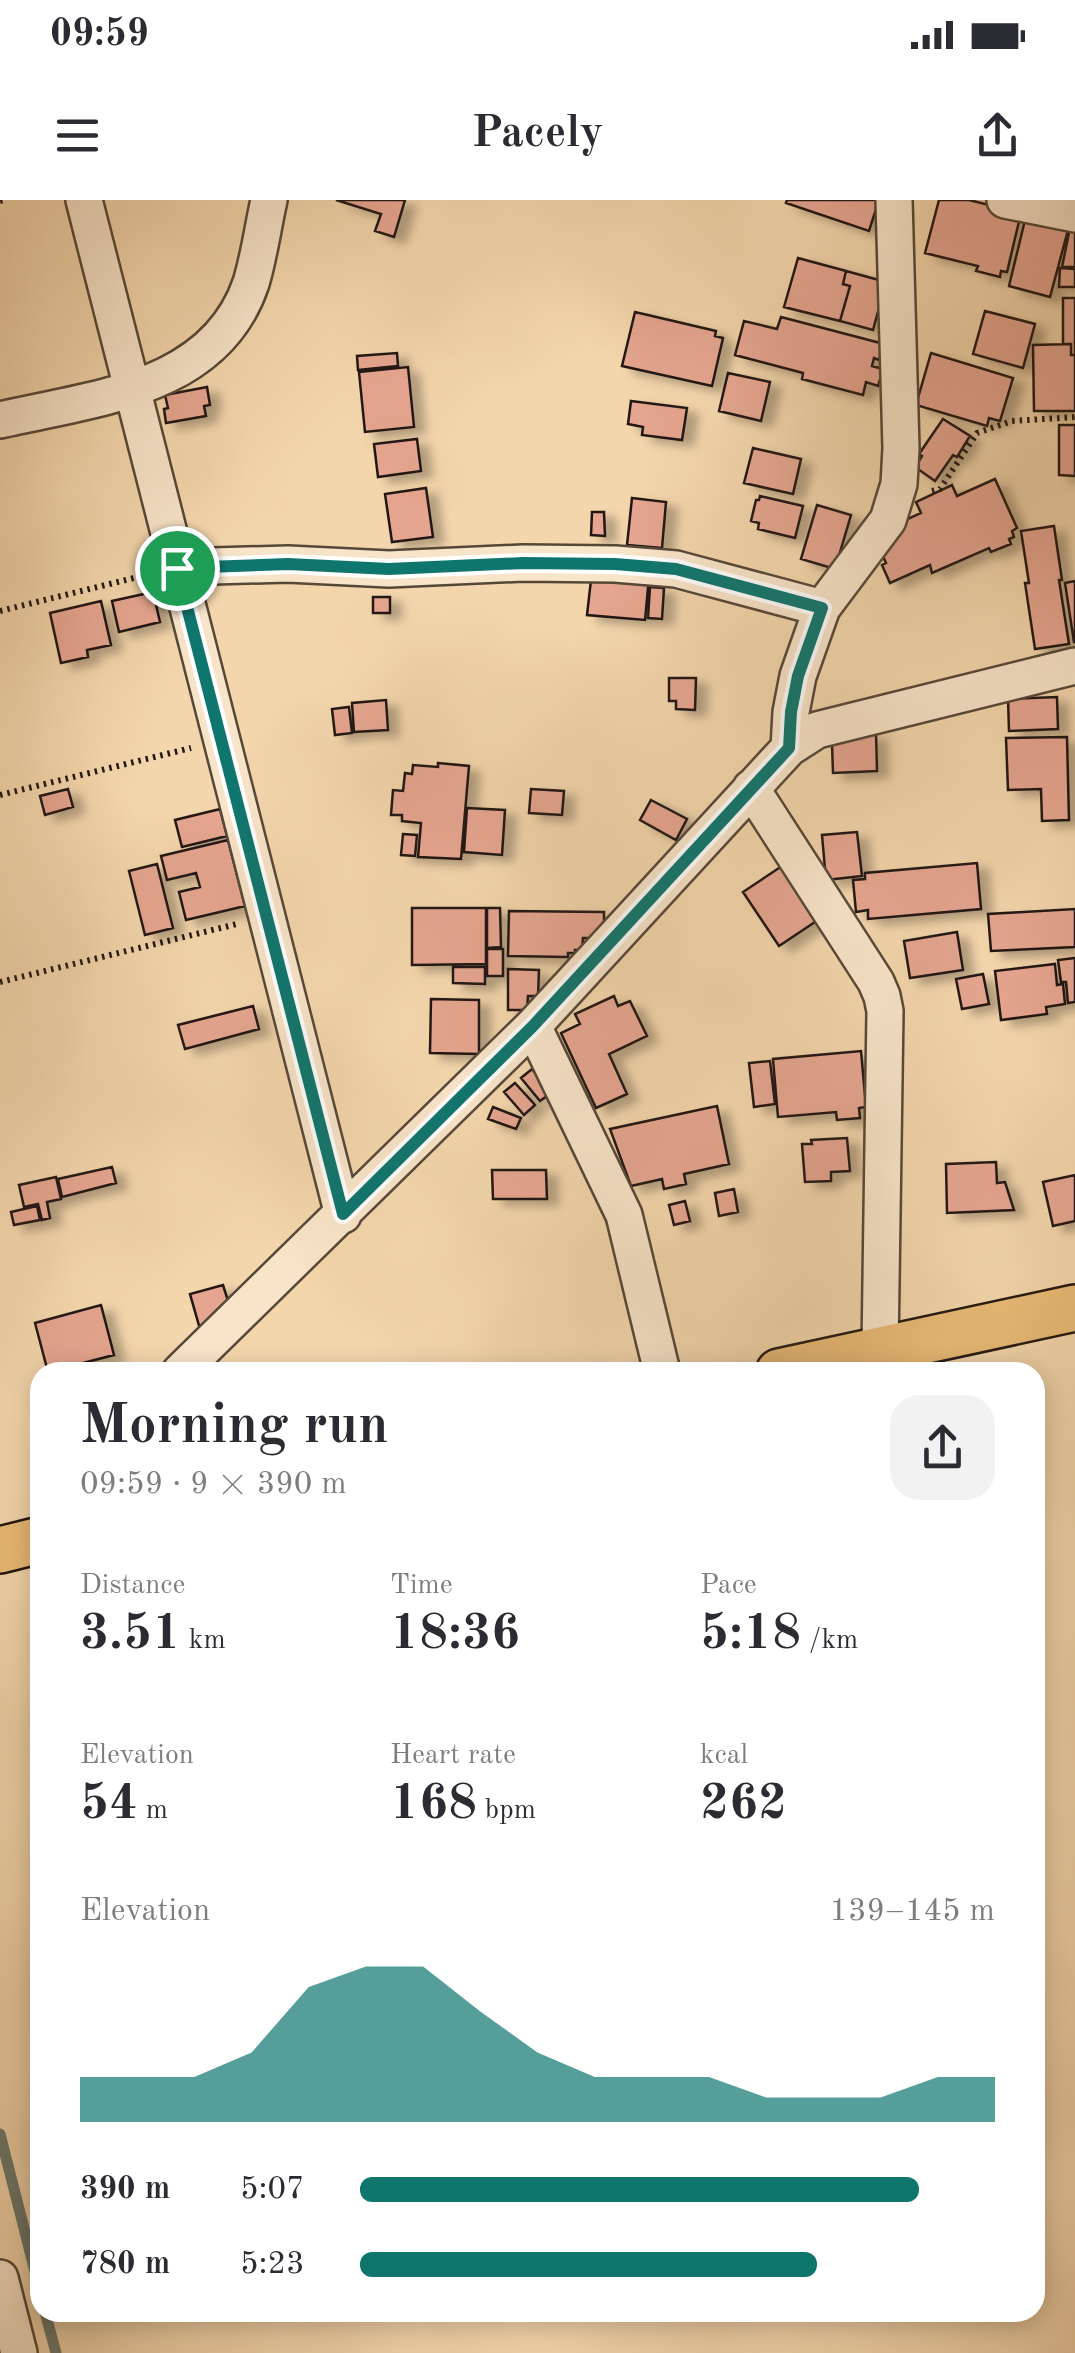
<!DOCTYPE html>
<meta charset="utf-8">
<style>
body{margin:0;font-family:"Old Standard TT",serif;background:#f2f2f3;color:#2b2b33;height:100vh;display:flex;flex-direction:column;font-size:38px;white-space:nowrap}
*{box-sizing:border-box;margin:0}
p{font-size:32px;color:#7c7c81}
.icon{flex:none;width:55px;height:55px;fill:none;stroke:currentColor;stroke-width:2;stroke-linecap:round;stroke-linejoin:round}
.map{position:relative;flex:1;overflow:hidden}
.sheet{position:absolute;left:30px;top:1162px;width:1015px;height:960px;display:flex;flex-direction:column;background:#fff;border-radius:30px;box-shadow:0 5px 25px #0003}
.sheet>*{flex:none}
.pin{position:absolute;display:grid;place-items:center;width:85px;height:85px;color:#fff;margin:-42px;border:5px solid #fff;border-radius:50%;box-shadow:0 2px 10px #0007}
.round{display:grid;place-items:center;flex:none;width:105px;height:105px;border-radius:30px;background:#f2f2f3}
.summary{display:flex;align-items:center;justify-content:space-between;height:170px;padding:0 50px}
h1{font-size:55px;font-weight:600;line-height:75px}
.figures{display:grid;grid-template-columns:repeat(3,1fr);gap:15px;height:170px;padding:10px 50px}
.figures div{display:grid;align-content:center}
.figures b{font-size:50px;font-weight:600}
.figures small{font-size:28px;font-weight:400}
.figures p{font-size:28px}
.chart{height:280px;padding:20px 50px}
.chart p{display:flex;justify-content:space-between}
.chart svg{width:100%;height:180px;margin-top:10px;fill:#0f766e;opacity:.7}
ul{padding:0 50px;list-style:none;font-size:32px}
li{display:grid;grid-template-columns:160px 120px 1fr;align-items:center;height:75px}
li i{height:25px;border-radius:12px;background:#0f766e}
.status{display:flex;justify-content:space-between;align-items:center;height:70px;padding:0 50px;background:#fff;direction:ltr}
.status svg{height:28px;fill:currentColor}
header{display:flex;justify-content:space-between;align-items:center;height:130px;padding:0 50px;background:#fff;font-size:45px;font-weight:600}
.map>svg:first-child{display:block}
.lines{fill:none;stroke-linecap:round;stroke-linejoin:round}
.stream{stroke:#6b796e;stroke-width:11}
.building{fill:#e5a590;stroke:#221812;stroke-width:2.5;filter:url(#shadow)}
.minor-casing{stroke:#564838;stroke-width:40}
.major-casing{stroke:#221812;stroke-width:50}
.path{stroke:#221812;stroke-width:6;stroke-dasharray:2.5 5;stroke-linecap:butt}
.minor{stroke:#f8e4c9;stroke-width:35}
.major{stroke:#eabb76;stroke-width:45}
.route-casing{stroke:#fff;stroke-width:20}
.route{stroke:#0f766e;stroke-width:12}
</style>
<div class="status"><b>09:59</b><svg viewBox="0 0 49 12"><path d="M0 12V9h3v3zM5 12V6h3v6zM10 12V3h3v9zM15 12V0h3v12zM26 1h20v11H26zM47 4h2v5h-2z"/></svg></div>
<header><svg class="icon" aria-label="menu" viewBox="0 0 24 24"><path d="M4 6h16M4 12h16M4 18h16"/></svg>Pacely<svg class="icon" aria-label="share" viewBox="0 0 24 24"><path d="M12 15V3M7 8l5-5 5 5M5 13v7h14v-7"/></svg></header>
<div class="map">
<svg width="1075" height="2153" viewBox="0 0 1075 2153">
<defs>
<filter id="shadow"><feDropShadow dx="11" dy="6" stdDeviation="5" flood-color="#0004"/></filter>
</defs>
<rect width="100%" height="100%" fill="#f4d6ac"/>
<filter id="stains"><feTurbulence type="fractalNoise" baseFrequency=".002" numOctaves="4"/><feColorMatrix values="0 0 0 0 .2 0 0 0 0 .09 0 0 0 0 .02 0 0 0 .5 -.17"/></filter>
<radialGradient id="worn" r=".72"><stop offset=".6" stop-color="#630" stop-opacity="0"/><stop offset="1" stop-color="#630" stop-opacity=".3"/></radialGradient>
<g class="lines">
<!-- stream -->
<path class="stream" d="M0 1934 40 2091
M45 2112 56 2153"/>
</g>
<!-- building -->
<path class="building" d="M336 0H405L394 37 375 31 381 14Z
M787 0H879L869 31 786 3Z
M939 0H969L1021 13 1007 72 1001 71 1000 77 976 71 978 66 925 53Z
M1027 12 1068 30 1050 97 1009 86Z
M1071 23 1075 24V67H1062Z
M798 58 846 71 843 84 850 86 840 121 784 107Z
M1060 68 1075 69V87H1059Z
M846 71 886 82 873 130 840 121 850 86 843 84Z
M1063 98H1075V155H1071V144H1063Z
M985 111 1035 124 1023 168 973 154Z
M635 112 716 131 715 136 723 138 712 186 622 166Z
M781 117 884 144 879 160 874 158 872 166 883 169 878 186 866 182 863 195 802 179 803 173 735 155 744 121 777 129Z
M1071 144V155H1075V211H1034L1033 145Z
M397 153 398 166 358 170 357 156Z
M931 153 1013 178 1000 221 989 218 987 226 916 205Z
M408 167 414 227 365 232 359 172Z
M728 173 770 182 761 221 719 211Z
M207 187 210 205 204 206 206 216 166 223 164 209 168 208 165 195Z
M631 201 687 208 682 240 642 235 643 227 628 224Z
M943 219 970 236 957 257 953 255 935 281 915 267 922 256 919 254Z
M1059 225H1075V276L1059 275Z
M417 239 421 271 378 277 374 244Z
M753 248 801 259 793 294 744 283Z
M995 279 1017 328 1012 331 1014 337 1009 339 1011 344 991 352 989 348 932 373 930 365 890 383 882 365 886 363 879 348 899 323 921 313 916 302 952 285 957 296Z
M426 288 433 337 392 342 385 294Z
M760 296 803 306 795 338 758 329 759 323 751 321 756 300H759Z
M632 298 666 302 662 348 627 345Z
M817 305 851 315 835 369 801 359Z
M592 312H604L605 336 591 335Z
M1054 326 1062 380H1059L1069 444 1035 449 1025 383H1029L1021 331Z
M592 371 649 377 645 420 587 415Z
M1075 381V442H1074L1065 383Z
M650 387 664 388 662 419 648 418Z
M153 392 160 422 119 432 112 401Z
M373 397H390V413H373Z
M101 401 111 445 87 450 88 457 61 463 50 413Z
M669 478H696L695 510 676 509V501H669Z
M1057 497 1058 529 1009 531 1008 499Z
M386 500 388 530 354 532 352 503Z
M349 507 352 533 335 535 332 509Z
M876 532 877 571 833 573 832 544Z
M1067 537 1069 620 1042 621 1041 589 1008 590 1006 538Z
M438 563 469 566 461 659 418 657 421 623 402 621V615H391L393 590 403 591 405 573 412 574 413 565 438 567Z
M68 589 73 607 45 615 40 596Z
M531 589 564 591 562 615 529 613Z
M651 600 687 619 676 640 640 620Z
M467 608 505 610 502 655 464 652Z
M220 609 227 636 182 647 175 620Z
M857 632 862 676 826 680 822 635Z
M403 634 417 635 415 656 401 655Z
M228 640 245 706 186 720 179 692 200 687 196 673 167 680 161 656Z
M977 663 981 709 868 719V710L856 712 853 680 865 679V673Z
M157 664 173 728 145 735 129 671Z
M785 664 821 718 779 746 743 692Z
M412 708H486V764L412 765Z
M487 708H500L501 747 487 748Z
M1075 709V747L991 751 988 714Z
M509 711 604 712V727L594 738H583L582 750H575V753H568V757L508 756Z
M957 732 963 770 910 778 904 741Z
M487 749H503V776H487Z
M1075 758V802L1068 803 1066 782H1061L1058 760Z
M1055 764 1057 785 1063 784 1065 804 1046 807 1047 814 1001 820 995 771Z
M453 767H485V784L453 783Z
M508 769 539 770 538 796H528L527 810H508Z
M983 774 989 804 962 809 956 779Z
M614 796 618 806 630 801 647 836 609 854 627 894 596 908 561 833 580 824 575 814Z
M431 799 479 800V854L430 853Z
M253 806 259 829 185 849 178 825Z
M861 851 866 907 859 908 860 918 837 920 836 912 778 917 773 859Z
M770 861 775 904 754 907 749 863Z
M532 869 551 893 540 901 521 878Z
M515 883 535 905 524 915 504 892Z
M717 906 729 964 684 974 686 984 664 989 662 979 631 986 610 929Z
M493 907 521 918 516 929 488 919Z
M847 938 850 971 831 972V981L805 982 802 944H812L811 940Z
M996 962 997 983 1005 982 1014 1010 947 1013 946 964Z
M112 967 116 983 62 997 58 979Z
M492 970H546L547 999H493Z
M1075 975V1021L1053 1026 1043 982Z
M56 977 61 999 47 1002 50 1018 42 1020 38 1004 24 1007 19 985Z
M734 989 738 1012 719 1016 715 993Z
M685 1001 690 1021 674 1025 669 1005Z
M37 1006 40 1020 14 1025 11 1012Z
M223 1085 229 1104 200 1129 190 1094Z
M101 1105 114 1155 48 1172 35 1123Z"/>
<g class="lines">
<!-- minor casing -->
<g class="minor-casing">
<path id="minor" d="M84 0 343 1015
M1005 0 1075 14
M0 220C94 198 215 190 251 83 259 57 263 27 269 0
M177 367 288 364 389 369 523 363 615 364 676 369 822 408 888 320 899 284 901 248 894 0
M789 548 791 512 798 476 822 408
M751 588 876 782 882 796 885 811 880 1149
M533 826 624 1015 662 1172
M180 1172 533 826 789 548 817 530 1075 466
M0 2078 19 2153"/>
</g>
<!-- major casing -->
<g class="major-casing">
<path id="major" d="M779 1172 1075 1108
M0 1350 40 1340"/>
</g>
<!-- path -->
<path class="path" d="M0 1 4 0
M932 291 940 289 977 233 1012 221 1075 217
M0 411 146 375
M0 595 191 548
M0 782 237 724"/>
<!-- minor -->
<use href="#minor" class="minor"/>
<!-- major -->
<use href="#major" class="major"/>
</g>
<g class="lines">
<!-- route casing -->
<g class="route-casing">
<path id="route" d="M523 363 615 364 676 369 822 408 798 476 791 512 789 548 533 826 343 1014 177 368 288 364 389 369Z"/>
</g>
<!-- route -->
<use href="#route" class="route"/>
</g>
<rect width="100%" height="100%" filter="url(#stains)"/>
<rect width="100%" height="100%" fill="url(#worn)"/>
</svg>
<div class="pin" style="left:177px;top:368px;background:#1e9e55"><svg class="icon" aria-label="arrive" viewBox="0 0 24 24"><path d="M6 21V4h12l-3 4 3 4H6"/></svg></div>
<section class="sheet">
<div class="summary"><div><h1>Morning run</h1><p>09:59 · 9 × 390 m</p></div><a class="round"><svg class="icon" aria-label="share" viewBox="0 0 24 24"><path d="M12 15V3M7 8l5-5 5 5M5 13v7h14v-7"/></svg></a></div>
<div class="figures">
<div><p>Distance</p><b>3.51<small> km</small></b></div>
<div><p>Time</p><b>18:36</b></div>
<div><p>Pace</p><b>5:18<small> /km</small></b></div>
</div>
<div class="figures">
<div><p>Elevation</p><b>54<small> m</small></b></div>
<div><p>Heart rate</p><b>168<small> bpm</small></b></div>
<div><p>kcal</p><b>262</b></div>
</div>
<div class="chart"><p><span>Elevation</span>139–145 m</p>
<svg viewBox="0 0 160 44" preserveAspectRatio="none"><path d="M0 44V33L10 33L20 33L30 27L40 11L50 6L60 6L70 17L80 27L90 33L100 33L110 33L120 38L130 38L140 38L150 33L160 33V44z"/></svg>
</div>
<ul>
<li><b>390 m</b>5:07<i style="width:88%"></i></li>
<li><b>780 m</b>5:23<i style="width:72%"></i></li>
</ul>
</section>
</div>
